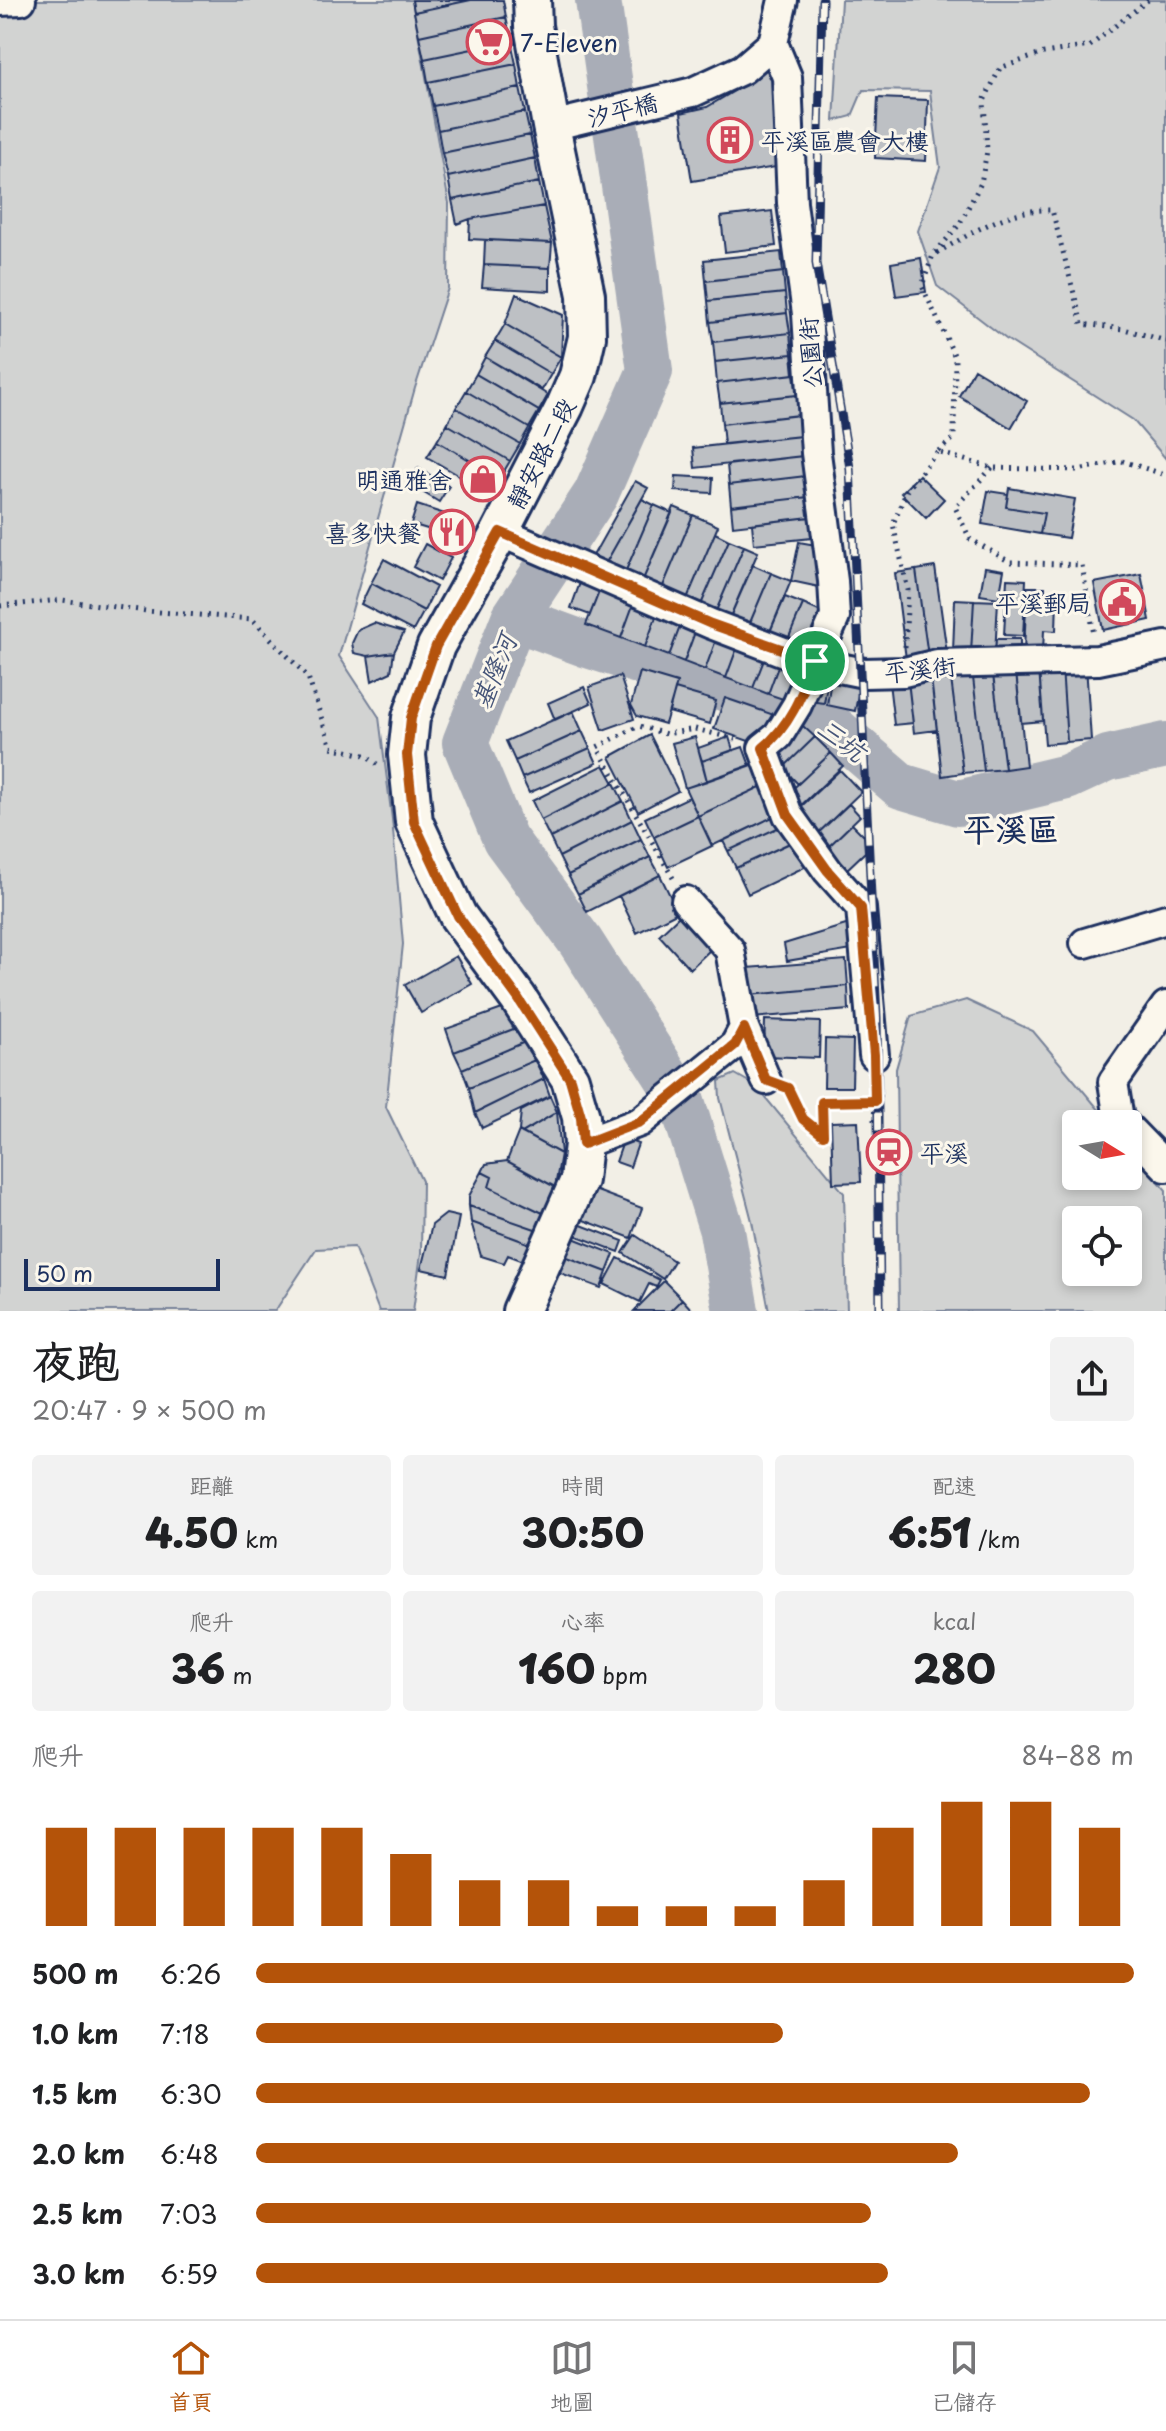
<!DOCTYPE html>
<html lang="zh-TW">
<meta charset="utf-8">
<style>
body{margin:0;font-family:"Playpen Sans","LXGW WenKai TC",sans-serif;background:#f2f2f2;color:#202124;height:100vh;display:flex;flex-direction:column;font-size:30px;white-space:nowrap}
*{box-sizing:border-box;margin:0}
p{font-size:26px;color:#757577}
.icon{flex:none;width:44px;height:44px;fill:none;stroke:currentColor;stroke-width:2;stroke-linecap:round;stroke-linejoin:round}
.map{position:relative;height:1311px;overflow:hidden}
.drawer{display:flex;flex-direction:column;background:#fff;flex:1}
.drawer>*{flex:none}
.needle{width:52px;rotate:101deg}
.controls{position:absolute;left:1062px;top:1110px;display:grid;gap:16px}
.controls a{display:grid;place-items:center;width:80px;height:80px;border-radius:8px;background:#fff;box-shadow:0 4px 12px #0003;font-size:40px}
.scale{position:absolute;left:24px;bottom:20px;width:196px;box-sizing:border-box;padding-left:8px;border:4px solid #1b2f5e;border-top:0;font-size:22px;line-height:28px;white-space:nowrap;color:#1b2f5e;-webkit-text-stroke:6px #fbf7ec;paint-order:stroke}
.pin{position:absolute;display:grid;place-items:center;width:68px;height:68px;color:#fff;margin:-34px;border:4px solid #fff;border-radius:50%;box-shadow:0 2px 8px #0007}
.round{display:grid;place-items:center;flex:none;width:84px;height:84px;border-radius:8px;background:#f2f2f2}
.head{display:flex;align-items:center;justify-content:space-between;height:136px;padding:0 32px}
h1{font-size:44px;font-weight:800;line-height:60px}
.metrics{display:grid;grid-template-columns:repeat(3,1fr);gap:12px;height:136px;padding:8px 32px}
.metrics div{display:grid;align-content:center;border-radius:8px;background:#f2f2f2;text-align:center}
.metrics b{font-size:40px;font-weight:800}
.metrics small{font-size:22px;font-weight:400}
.metrics p{font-size:22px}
.chart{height:224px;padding:16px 32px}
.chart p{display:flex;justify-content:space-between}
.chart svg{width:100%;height:144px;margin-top:8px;stroke:#b45309;stroke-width:6}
ul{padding:0 32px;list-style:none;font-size:26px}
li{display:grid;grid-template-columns:128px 96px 1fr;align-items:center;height:60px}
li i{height:20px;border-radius:10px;background:#b45309}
.menu{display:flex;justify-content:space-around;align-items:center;height:112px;border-top:2px solid #e0e0e0;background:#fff;font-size:22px;color:#757577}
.menu a{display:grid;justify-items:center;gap:4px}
.menu .on{color:#b45309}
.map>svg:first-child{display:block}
.green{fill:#d2d3d2;stroke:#768198;stroke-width:2;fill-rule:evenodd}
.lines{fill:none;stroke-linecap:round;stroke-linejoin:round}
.river{stroke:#a9adb7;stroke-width:46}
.building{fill:#bdc0c4;stroke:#1b2f5e;stroke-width:2}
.minor-casing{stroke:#1b2f5e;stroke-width:34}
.major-casing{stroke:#1b2f5e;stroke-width:42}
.path{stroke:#1b2f5e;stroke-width:5;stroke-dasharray:2 6;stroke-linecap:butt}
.minor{stroke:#fbf7ec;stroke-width:28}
.major{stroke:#fbf7ec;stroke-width:36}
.rail-casing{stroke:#1b2f5e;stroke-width:9}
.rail{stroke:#fbf7ec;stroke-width:6;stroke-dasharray:18;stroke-linecap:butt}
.route-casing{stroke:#fff;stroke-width:16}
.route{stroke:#b45309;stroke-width:10}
.labels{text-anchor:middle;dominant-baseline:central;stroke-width:6;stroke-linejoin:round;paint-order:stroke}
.poi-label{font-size:24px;fill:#1b2f5e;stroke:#fbf7ec;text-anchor:start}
.street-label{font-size:24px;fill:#1b2f5e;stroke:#fbf7ec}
.water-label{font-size:26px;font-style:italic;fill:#465579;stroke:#fbf7ec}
.district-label{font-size:32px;font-weight:bold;fill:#1b2f5e;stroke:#fbf7ec}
</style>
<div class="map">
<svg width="1166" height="1311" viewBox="0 0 1166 1311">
<rect width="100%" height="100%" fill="#f2efe6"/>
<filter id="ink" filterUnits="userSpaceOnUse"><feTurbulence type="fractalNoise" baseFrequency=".0125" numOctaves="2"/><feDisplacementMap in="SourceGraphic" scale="16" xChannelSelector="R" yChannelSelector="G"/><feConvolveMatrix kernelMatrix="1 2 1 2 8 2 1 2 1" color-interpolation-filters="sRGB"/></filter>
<g filter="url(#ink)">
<!-- green -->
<path class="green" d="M0 0H412L449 203 448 288 415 388 339 656 379 717 392 819 403 944 386 1107 422 1181 421 1254 413 1311H379L354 1247 316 1249 275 1311H0Z
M841 0H1166V459L1133 420 1006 339 937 286 918 231 940 167 930 91 863 90 852 116 834 121Z
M966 1000 1033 1031 1111 1124H1076V1176H1128V1145L1166 1190V1311H899L896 1069 911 1016ZM1076 1220H1128V1272H1076Z
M735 1074 756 1086 844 1193 847 1311H769L752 1221 720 1098 719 1081Z"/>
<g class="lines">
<!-- river -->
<path class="river" d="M598 0 650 371 596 494 514 618 465 743 505 839 580 941 681 1099 722 1231 736 1311
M514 618 585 644 824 720 901 786 958 803 1067 777 1108 758 1166 745"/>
</g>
<!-- building -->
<path class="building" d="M412 0H471L414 12Z
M471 0H503L506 17 419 36 414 12Z
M506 17 511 41 424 59 419 36Z
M511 41 516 64 428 82 424 59Z
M516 64 520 88 433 106 428 82Z
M772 64 776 167 692 181 681 113 707 107 741 87Z
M520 88 525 112 438 130 433 106Z
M878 98 928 100 926 161 875 158Z
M525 112 530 135 442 153 438 130Z
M530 135 535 158 448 177 442 153Z
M535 158 539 182 452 200 448 177Z
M539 182 544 206 470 219 457 224 452 200Z
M544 206 552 243 469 239 470 219Z
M772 211 776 246 725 252 721 217Z
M485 240 552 243 550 268 484 265Z
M781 252 783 272 706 281 704 260Z
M921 258 926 292 896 296 891 263Z
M484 265 550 268V291L482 287Z
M783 272 785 293 708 301 706 281Z
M785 293 787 313 710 322 708 301Z
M516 294 563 315 561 357 505 324Z
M787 313 790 333 713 342 710 322Z
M505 324 561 357 551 374 495 341Z
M790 333 792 354 715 362 713 342Z
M495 341 551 374 542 390 485 357Z
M792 354 794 374 717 383 715 362Z
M485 357 548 395 539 411 476 374Z
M974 369 1027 401 1011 428 959 396Z
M476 374 539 411 529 428 466 391Z
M794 374 797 395 720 403 717 383Z
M466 391 529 428 520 444 456 408Z
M797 395 799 415 722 424 720 403Z
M456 408 520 444 510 461 447 424Z
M799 415 801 436 724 444 722 424Z
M447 424 510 461 500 478 437 441Z
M801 436 803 456 695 468 693 448Z
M437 441 500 478 491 494 427 457Z
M803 456 806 476 729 485 727 465Z
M418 468 449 486 439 502 409 484Z
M919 475 944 499 926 518 901 493Z
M676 476 713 478 712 493 675 491Z
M806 476 808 497 731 506 729 485Z
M635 481 648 488 603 568 590 561Z
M1009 488 1075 499 1068 538 1040 534 1044 513 1006 507Z
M988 491 1008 494 1006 507 1044 513 1040 534 982 524Z
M808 497 810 517 733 526 731 506Z
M642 499 654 505 621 582 603 568Z
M417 505 466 521 460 539 411 524Z
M654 505 672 513 639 589 621 582Z
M674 507 693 515 658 598 639 589Z
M693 515 718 526 683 608 658 598Z
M810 517 812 538 754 544 752 524Z
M715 533 729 540 697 614 683 608Z
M729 540 744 546 713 618 697 614Z
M799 542 827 547 819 587 791 581Z
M425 544 451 558 439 581 413 567Z
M744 546 758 552 727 624 713 618Z
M384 559 436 587 424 611 371 583Z
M753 565 771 573 746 632 727 624Z
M935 567 947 653 928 656 916 570Z
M985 567 1004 570 999 598 980 595Z
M916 570 928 656 906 659 895 573Z
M771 573 791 581 766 641 746 632Z
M1141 574 1150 620 1103 630 1094 583Z
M582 577 602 584 590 615 571 608Z
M1007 579 1026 580 1023 636 1004 635Z
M371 583 424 611 413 631 361 604Z
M602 584 636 597 621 638 586 625Z
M1027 587H1045V599H1057L1056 631 1044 630 1043 651 1024 650Z
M636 597 660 606 645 647 621 638Z
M785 597 803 604 784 649 766 641Z
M955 599 974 600 971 653 953 652Z
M974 600 998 601 995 654 971 653Z
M803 604 830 616 811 660 784 649Z
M660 606 684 616 669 656 645 647Z
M684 616 699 621 684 662 669 656Z
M699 621 720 629 705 670 684 662Z
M374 623 404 632 394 652 368 656 354 653 352 643 358 630Z
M720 629 741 637 726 678 705 670Z
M741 637 769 647 753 688 726 678Z
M996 639H1020V655L995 654Z
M769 647 783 653 768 694 753 688Z
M394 652 391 672 372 681 368 656Z
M783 653 804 661 789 701 768 694Z
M1086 665 1091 740 1067 742 1062 667Z
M992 667 1016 672 1026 766 1005 769Z
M992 667 1005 769 984 771 972 669Z
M1062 667 1067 742 1045 744 1039 669Z
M830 668 824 703 808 701Z
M930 669 950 671 963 773 942 776Z
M930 669 937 730 914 733 907 672Z
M972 669 984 771 963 773 950 671Z
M1039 669 1043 721 1021 723 1016 672Z
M640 672 677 683 665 724 637 716 631 705Z
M907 672 913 723 894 725 888 674Z
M832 673 861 678 855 711 827 705Z
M620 676 634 719 603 730 589 687Z
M584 687 591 703 555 720 548 703Z
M675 689 716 701 710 724 669 712Z
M725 698 774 715 763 746 714 729Z
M573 711 582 731 515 761 506 741Z
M793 717 815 737 783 768 771 750Z
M582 731 590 748 522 778 515 761Z
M650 735 678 791 638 812 610 757Z
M695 737 707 781 685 788 672 743Z
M729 737 733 750 702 761 698 748Z
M815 737 831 753 798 784 783 768Z
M743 747 750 766 707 781 702 761Z
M590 748 597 763 529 793 522 778Z
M831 753 843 766 795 811 783 798Z
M759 762 769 783 698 816 685 788Z
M604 765 614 783 541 820 532 801Z
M840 770 861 792 812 839 791 816Z
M614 783 623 801 550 838 541 820Z
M769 783 783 812 712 846 698 816Z
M689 797 698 816 654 837 645 818Z
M623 801 632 820 559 857 550 838Z
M849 804 860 816 824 851 812 839Z
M783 812 788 823 728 851 723 841Z
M698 816 712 846 668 867 654 837Z
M632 820 641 839 568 875 559 857Z
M788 823 796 840 736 868 728 851Z
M852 824 864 836 865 852 844 872 824 851Z
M801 838 813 863 748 894 736 868Z
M641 839 650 857 578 894 568 875Z
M650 857 660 875 587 912 578 894Z
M660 875 678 912 637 933 619 896Z
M679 916 710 950 690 969 659 935Z
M849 924 852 950 787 961 784 944Z
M456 956 472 984 421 1013 405 985Z
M846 960 848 986 749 995 747 968Z
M848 986 849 1010 751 1018 749 995Z
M505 1008 516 1028 454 1052 446 1029Z
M765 1020 820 1022 819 1058 764 1056Z
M516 1028 525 1042 462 1069 454 1052Z
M825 1039 853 1040 852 1087H824Z
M525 1042 535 1060 469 1088 462 1069Z
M535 1060 544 1079 475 1113 469 1088Z
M544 1079 550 1096 482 1128 475 1113Z
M550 1096 557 1112 522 1133 519 1131 521 1111Z
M557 1112 561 1154 522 1133Z
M858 1121 861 1182 833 1183 831 1122Z
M519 1131 561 1154 555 1187 507 1161Z
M624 1139 638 1144 630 1167 616 1162Z
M507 1161 555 1187 545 1214 489 1187 492 1177 482 1172 486 1164Z
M482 1172 492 1177 489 1187 545 1214 538 1230 469 1206V1196Z
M589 1188 642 1208 631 1238 578 1218Z
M469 1206 538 1230 533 1245 471 1222Z
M446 1214 459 1217 448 1275 421 1269 432 1225Z
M471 1222 533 1245 526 1262 508 1255 504 1263 481 1256Z
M576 1223 623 1241 619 1252 572 1234Z
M635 1235 674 1261 663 1279 623 1253Z
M568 1236 614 1254 607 1272 562 1255Z
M562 1255 607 1272 601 1288 555 1271Z
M618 1258 660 1280 656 1287 649 1284 640 1302 604 1284Z
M664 1281 682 1299 670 1311H634Z
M682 1299 693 1311H670Z"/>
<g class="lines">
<!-- minor casing -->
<g class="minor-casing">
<path id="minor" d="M0 1 21 0
M773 43 787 77 792 203 807 314 816 453 833 581 835 617 797 705 778 736 763 748 788 815 828 871 861 908 874 1055
M551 126 693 92 743 69 773 43 783 0
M500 532 711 624 810 662 864 673 904 672 937 664 1098 660 1166 646
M686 901 730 950 744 1028 766 1080
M1085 943 1166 919
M1124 1124 1119 1119 1113 1082 1166 1006
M1128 1128 1166 1167
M583 1144 640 1122 735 1045 744 1028"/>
</g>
<!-- major casing -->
<g class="major-casing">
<path id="major" d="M521 1311 579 1180 583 1144 581 1117 570 1079 518 998 458 916 414 822 407 755 411 718 436 646 500 532 565 406 578 376 587 337 586 295 551 126 533 26 532 0"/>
</g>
<!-- path -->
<path class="path" d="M1148 0 1090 46 1044 53 1000 68 984 101 987 151 981 183 959 225 933 255 922 286 955 357 954 438 937 452 992 468 1078 470 1122 461 1166 475
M937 253C973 232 1009 208 1052 210L1082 324 1124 329 1166 341
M992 468 955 507 970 539 1010 562 1082 565 1094 635
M0 606 61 600 146 611 252 619 308 677 331 747 364 755 377 764
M905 647 908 590 893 524 907 490 937 452
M673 878 597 747 639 726 666 734 695 729 739 740
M789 1089 803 1119 823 1134
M874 1121 875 1101
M823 1135 822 1102 875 1101 874 1080"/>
<!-- minor -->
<use href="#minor" class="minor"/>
<!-- major -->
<use href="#major" class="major"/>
<!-- rail casing -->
<g class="rail-casing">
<path id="rail" d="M822 0 816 263 850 468 877 1018 880 1311"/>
</g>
<!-- rail -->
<use href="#rail" class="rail"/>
</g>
</g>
<g class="lines" filter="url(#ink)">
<!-- route casing -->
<g class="route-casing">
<path id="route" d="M500 532 711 624 815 661C802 694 790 726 763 748L788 815 828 871 861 908 874 1055 875 1101 822 1102 823 1135 803 1119 788 1088 766 1080 744 1028 735 1045 640 1122 583 1144 581 1117 570 1079 518 998 458 916 414 822 407 755 411 718 436 646Z"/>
</g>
<!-- route -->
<use href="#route" class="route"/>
</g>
<!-- icons -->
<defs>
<g id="supermarket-ring" transform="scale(2.3)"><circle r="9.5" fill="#fbf7ec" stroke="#d1495b" stroke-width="1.5"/><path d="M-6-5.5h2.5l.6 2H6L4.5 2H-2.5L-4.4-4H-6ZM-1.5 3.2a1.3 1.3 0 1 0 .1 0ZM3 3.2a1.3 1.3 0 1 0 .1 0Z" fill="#d1495b"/></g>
<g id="building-ring" transform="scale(2.3)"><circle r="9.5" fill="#fbf7ec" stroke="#d1495b" stroke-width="1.5"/><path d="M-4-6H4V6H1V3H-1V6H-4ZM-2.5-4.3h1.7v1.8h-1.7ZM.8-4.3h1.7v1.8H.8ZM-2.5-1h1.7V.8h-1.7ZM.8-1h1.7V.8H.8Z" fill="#d1495b"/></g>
<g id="shop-ring" transform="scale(2.3)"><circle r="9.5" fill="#fbf7ec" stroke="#d1495b" stroke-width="1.5"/><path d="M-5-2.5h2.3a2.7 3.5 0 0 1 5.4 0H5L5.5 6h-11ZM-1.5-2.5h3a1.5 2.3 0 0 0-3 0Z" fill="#d1495b"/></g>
<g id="restaurant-ring" transform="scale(2.3)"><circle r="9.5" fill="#fbf7ec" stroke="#d1495b" stroke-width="1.5"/><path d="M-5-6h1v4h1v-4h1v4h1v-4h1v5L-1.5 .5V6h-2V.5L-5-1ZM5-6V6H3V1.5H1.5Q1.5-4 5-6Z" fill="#d1495b"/></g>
<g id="civic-ring" transform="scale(2.3)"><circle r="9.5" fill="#fbf7ec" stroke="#d1495b" stroke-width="1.5"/><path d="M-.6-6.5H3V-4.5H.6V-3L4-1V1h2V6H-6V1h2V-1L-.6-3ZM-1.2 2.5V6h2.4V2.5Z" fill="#d1495b"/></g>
<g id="station-ring" transform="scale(2.3)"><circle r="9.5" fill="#fbf7ec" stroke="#d1495b" stroke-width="1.5"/><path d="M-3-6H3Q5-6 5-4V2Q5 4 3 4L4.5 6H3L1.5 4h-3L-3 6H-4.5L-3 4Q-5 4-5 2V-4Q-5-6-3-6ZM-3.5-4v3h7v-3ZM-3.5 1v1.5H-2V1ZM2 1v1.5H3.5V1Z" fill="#d1495b"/></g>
</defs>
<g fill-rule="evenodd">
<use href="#supermarket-ring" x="489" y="42"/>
<use href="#building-ring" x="730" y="140"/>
<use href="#shop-ring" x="483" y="479"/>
<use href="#restaurant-ring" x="452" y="532"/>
<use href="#civic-ring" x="1122" y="602"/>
<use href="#station-ring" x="889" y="1152"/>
</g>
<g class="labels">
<!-- poi labels -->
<g class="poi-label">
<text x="520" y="42">7-Eleven</text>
<text x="761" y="140">平溪區農會大樓</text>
<text x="452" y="479" text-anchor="end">明通雅舍</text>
<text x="421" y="532" text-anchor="end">喜多快餐</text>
<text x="1091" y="602" text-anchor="end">平溪郵局</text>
<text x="920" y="1152">平溪</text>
</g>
<!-- street labels -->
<g class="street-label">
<text transform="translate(622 109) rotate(-14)">汐平橋</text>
<text transform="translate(809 353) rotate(-94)">公園街</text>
<text transform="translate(540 453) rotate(-63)">靜安路二段</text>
<text transform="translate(920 668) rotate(-6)">平溪街</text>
</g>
<!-- water labels -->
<g class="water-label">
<text transform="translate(493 671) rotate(-68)">基隆河</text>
<text transform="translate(842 739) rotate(37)">三坑</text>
</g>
<!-- district labels -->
<g class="district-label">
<text x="1011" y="828">平溪區</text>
</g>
</g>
</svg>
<div class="controls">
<a><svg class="needle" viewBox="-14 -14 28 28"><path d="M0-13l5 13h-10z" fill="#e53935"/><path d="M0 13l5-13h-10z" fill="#757577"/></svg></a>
<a><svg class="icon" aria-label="locate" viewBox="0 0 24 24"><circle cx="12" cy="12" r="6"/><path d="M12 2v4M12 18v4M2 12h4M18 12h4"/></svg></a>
</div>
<div class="scale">50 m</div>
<div class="pin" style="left:815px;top:661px;background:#1e9e55"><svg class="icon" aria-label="arrive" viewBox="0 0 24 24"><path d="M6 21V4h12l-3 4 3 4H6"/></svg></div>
</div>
<section class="drawer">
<div class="head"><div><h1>夜跑</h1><p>20:47 · 9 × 500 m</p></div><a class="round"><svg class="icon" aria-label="share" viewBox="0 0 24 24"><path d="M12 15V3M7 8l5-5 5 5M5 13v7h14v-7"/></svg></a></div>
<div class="metrics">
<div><p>距離</p><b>4.50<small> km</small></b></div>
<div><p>時間</p><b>30:50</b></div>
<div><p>配速</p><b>6:51<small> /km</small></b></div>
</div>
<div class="metrics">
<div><p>爬升</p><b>36<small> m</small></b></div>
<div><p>心率</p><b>160<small> bpm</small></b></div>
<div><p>kcal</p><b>280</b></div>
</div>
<div class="chart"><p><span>爬升</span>84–88 m</p>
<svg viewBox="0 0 160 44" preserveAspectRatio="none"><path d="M5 44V14M15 44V14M25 44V14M35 44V14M45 44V14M55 44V22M65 44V30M75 44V30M85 44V38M95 44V38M105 44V38M115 44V30M125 44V14M135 44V6M145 44V6M155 44V14"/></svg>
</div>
<ul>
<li><b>500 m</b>6:26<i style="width:100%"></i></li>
<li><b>1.0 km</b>7:18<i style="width:60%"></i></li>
<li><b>1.5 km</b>6:30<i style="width:95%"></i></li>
<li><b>2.0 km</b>6:48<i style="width:80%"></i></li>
<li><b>2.5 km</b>7:03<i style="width:70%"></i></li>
<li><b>3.0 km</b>6:59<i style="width:72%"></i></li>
</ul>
</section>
<nav class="menu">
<a class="on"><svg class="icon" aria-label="home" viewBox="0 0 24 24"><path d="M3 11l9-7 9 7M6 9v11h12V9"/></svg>首頁</a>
<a><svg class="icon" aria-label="map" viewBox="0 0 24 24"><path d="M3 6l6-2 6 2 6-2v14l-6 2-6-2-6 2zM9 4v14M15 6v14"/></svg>地圖</a>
<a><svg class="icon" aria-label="saved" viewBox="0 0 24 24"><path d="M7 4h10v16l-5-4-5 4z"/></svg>已儲存</a>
</nav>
